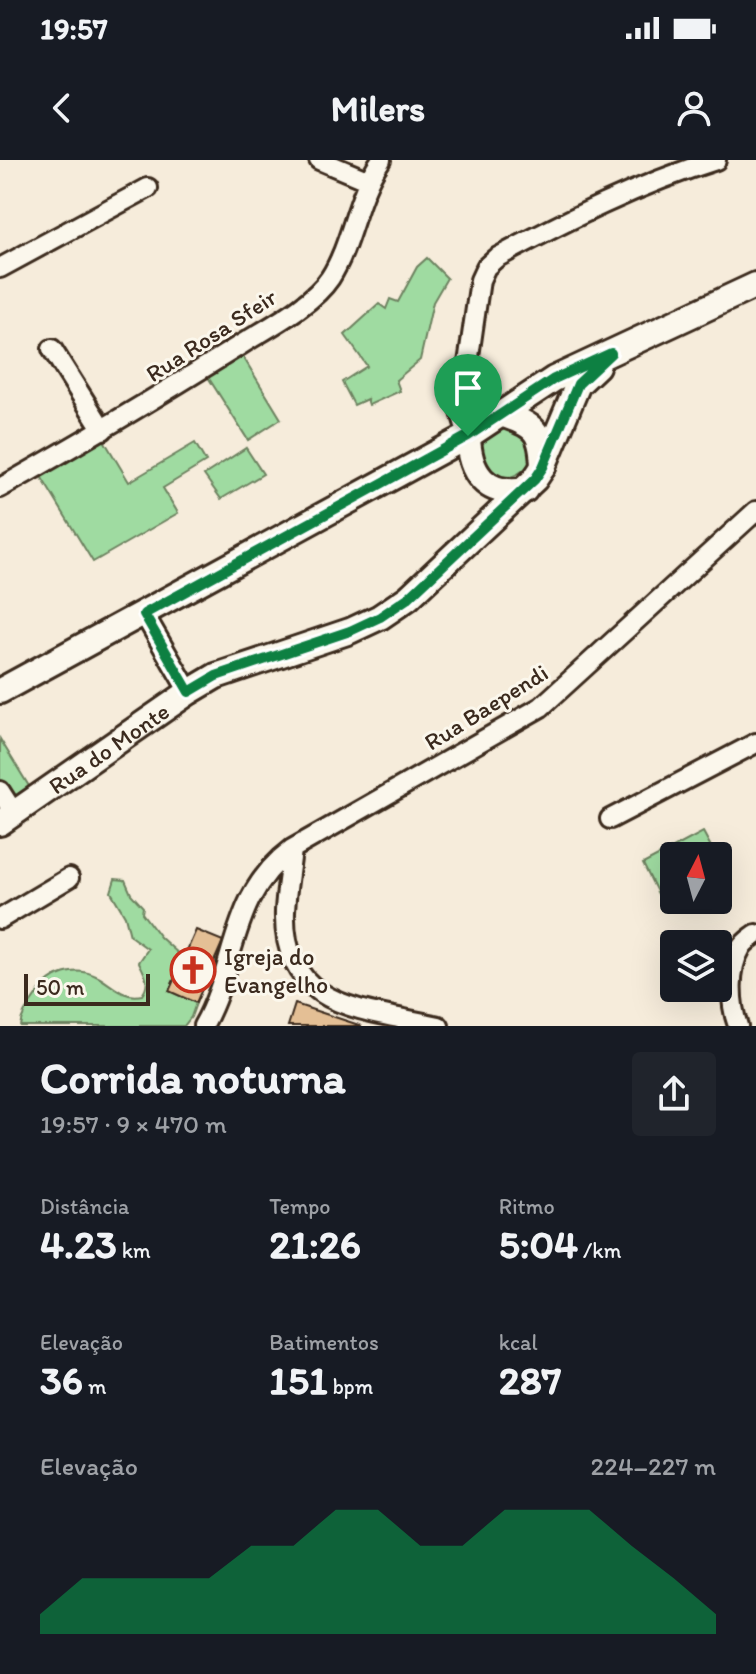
<!DOCTYPE html>
<html lang="pt">
<meta charset="utf-8">
<style>
body{margin:0;font-family:Itim,sans-serif;background:#20242c;color:#f1f3f6;height:100vh;display:flex;flex-direction:column;font-size:30px;white-space:nowrap}
*{box-sizing:border-box;margin:0}
p{font-size:26px;color:#9ea1a6}
.icon{flex:none;width:44px;height:44px;fill:none;stroke:currentColor;stroke-width:2;stroke-linecap:round;stroke-linejoin:round}
.map{position:relative;height:866px;overflow:hidden}
.panel{display:flex;flex-direction:column;background:#171b24;flex:1}
.panel>*{flex:none}
.needle{width:52px;rotate:6deg}
.fabs{position:absolute;left:660px;top:682px;display:grid;gap:16px}
.fabs a{display:grid;place-items:center;width:72px;height:72px;border-radius:8px;background:#171b24;box-shadow:0 8px 32px #0002;font-size:40px}
.scale{position:absolute;left:24px;bottom:20px;width:126px;box-sizing:border-box;padding-left:8px;border:4px solid #3b2a1e;border-top:0;font-size:22px;line-height:28px;white-space:nowrap;color:#3b2a1e;-webkit-text-stroke:6px #fbf7ec;paint-order:stroke}
.pin{position:absolute;display:grid;place-items:center;width:68px;height:68px;color:#fff;margin:-82px -34px;border-radius:50% 50% 50% 0;rotate:-45deg;box-shadow:0 0 8px #0007}
.pin .icon{rotate:45deg}
.round{display:grid;place-items:center;flex:none;width:84px;height:84px;border-radius:8px;background:#20242c}
.summary{display:flex;align-items:center;justify-content:space-between;height:136px;padding:0 40px}
h1{font-size:44px;font-weight:800;line-height:60px}
.stats{display:grid;grid-template-columns:repeat(3,1fr);gap:12px;height:136px;padding:8px 40px}
.stats div{display:grid;align-content:center}
.stats b{font-size:40px;font-weight:800}
.stats small{font-size:22px;font-weight:400}
.stats p{font-size:22px}
.chart{height:224px;padding:16px 40px}
.chart p{display:flex;justify-content:space-between}
.chart svg{width:100%;height:144px;margin-top:8px;fill:#0b8043;opacity:.7}
.status{display:flex;justify-content:space-between;align-items:center;height:56px;padding:0 40px;background:#171b24;direction:ltr}
.status svg{height:22px;fill:currentColor}
header{display:flex;justify-content:space-between;align-items:center;height:104px;padding:0 40px;background:#171b24;font-size:36px;font-weight:800}
.map>svg:first-child{display:block}
.green{fill:#9fdba1;stroke:#6d8260;stroke-width:2}
.building{fill:#e4bf95;stroke:#3b2a1e;stroke-width:2}
.lines{fill:none;stroke-linecap:round;stroke-linejoin:round}
.minor-casing{stroke:#3b2a1e;stroke-width:24}
.major-casing{stroke:#3b2a1e;stroke-width:30}
.minor{stroke:#fbf7ec;stroke-width:18}
.major{stroke:#fbf7ec;stroke-width:24}
.route-casing{stroke:#fff;stroke-width:16}
.route{stroke:#0b8043;stroke-width:10}
.labels{text-anchor:middle;dominant-baseline:central;stroke-width:6;stroke-linejoin:round;paint-order:stroke}
.street-label{font-size:24px;fill:#3b2a1e;stroke:#fbf7ec}
.poi-label{font-size:24px;fill:#3b2a1e;stroke:#fbf7ec;text-anchor:start}
</style>
<div class="status"><b>19:57</b><svg viewBox="0 0 49 12"><path d="M0 12V9h3v3zM5 12V6h3v6zM10 12V3h3v9zM15 12V0h3v12zM26 1h20v11H26zM47 4h2v5h-2z"/></svg></div>
<header><svg class="icon" aria-label="back" viewBox="0 0 24 24"><path d="M15 5l-7 7 7 7"/></svg>Milers<svg class="icon" aria-label="person" viewBox="0 0 24 24"><circle cx="12" cy="8" r="4"/><path d="M4 21q1-7 8-7t8 7"/></svg></header>
<div class="map">
<svg width="756" height="866" viewBox="0 0 756 866">
<rect width="100%" height="100%" fill="#f6ecdb"/>
<filter id="ink" filterUnits="userSpaceOnUse"><feTurbulence type="fractalNoise" baseFrequency=".0125" numOctaves="2"/><feDisplacementMap in="SourceGraphic" scale="16" xChannelSelector="R" yChannelSelector="G"/><feConvolveMatrix kernelMatrix="1 2 1 2 8 2 1 2 1" color-interpolation-filters="sRGB"/></filter>
<g filter="url(#ink)">
<!-- green -->
<path class="green" d="M427 98 447 118 433 142 420 200 396 220 400 231 369 245 367 239 354 245 342 222 367 206 345 175 379 144 386 149 390 139 398 142 417 107Z
M242 195 281 259 248 280 208 217Z
M501 264 525 272 533 296C524 321 488 328 479 298 478 293 480 285 480 279Z
M99 272 129 322 195 283 206 302 163 328 178 353 93 402 36 308Z
M246 288 263 314 221 339 204 315Z
M0 579 35 636 14 649 0 626Z
M703 672 716 696H674V731L660 738 643 704Z
M115 719 125 720 131 734 143 747 142 753 160 777 179 794 182 802 169 831 196 843 191 857 184 866H20C22 852 30 845 37 834 50 814 76 805 98 817 113 825 123 839 142 835 151 823 145 815 139 802L148 789 130 776 125 756 111 732Z"/>
<!-- building -->
<path class="building" d="M196 770 223 781 196 843 169 831Z
M295 844 362 866H288Z"/>
<g class="lines">
<!-- minor casing -->
<g class="minor-casing">
<path id="minor" d="M319 0 369 21
M0 108 148 28
M52 189 103 270
M468 276 461 252 480 120 486 107 496 98C567 60 639 24 716 0
M0 328C82 282 162 234 242 184 269 167 312 145 330 118 353 82 356 35 381 0
M144 454 189 532
M0 631 14 653
M610 659 756 583
M292 689C290 710 286 730 285 751 282 850 364 849 439 866
M0 759 69 718
M203 866C238 804 229 736 292 689L541 547 756 351
M738 866C730 844 728 809 741 788 744 782 751 778 756 774"/>
</g>
<!-- major casing -->
<g class="major-casing">
<g id="major">
<path d="M501 254C535 265 542 271 543 307"/>
<path d="M468 276C469 313 486 337 525 330"/>
<path d="M0 531 468 276 554 219 756 125"/>
<path id="s1" d="M0 663 189 532 216 516 350 471 380 457 408 438 535 319 543 307 578 224 597 206"/>
</g>
</g>
<!-- minor -->
<use href="#minor" class="minor"/>
<!-- major -->
<use href="#major" class="major"/>
</g>
</g>
<g class="lines" filter="url(#ink)">
<!-- route casing -->
<g class="route-casing">
<path id="route" d="M611 193 578 224 543 307 535 319 408 438 380 457 350 471 216 516 189 532 144 454 468 276 554 219Z"/>
</g>
<!-- route -->
<use href="#route" class="route"/>
</g>
<!-- icons -->
<defs>
<g id="church-ring" transform="scale(2.3)"><circle r="9.5" fill="#fbf7ec" stroke="#c8321e" stroke-width="1.5"/><path d="M-1.2-6h2.4v3.5h3.3v2.4h-3.3V6h-2.4V-.1h-3.3v-2.4h3.3Z" fill="#c8321e"/></g>
</defs>
<g fill-rule="evenodd">
<use href="#church-ring" x="193" y="810"/>
</g>
<g class="labels">
<!-- street labels -->
<g class="street-label">
<text transform="translate(211 175) rotate(-33)">Rua Rosa Sfeir</text>
<text transform="translate(486 547) rotate(-32)">Rua Baependi</text>
<text stroke="none"><textPath href="#s1" startOffset="132">Rua do Monte</textPath></text>
</g>
<!-- poi labels -->
<g class="poi-label">
<text x="224" y="796">Igreja do<tspan x="224" dy="28">Evangelho</tspan></text>
</g>
</g>
</svg>
<div class="fabs">
<a><svg class="needle" viewBox="-14 -14 28 28"><path d="M0-13l5 13h-10z" fill="#e53935"/><path d="M0 13l5-13h-10z" fill="#9ea1a6"/></svg></a>
<a><svg class="icon" aria-label="layers" viewBox="0 0 24 24"><path d="M12 4l9 5-9 5-9-5zM3 14l9 5 9-5"/></svg></a>
</div>
<div class="scale">50 m</div>
<div class="pin" style="left:468px;top:276px;background:#1e9e55"><svg class="icon" aria-label="arrive" viewBox="0 0 24 24"><path d="M6 21V4h12l-3 4 3 4H6"/></svg></div>
</div>
<section class="panel">
<div class="summary"><div><h1>Corrida noturna</h1><p>19:57 · 9 × 470 m</p></div><a class="round"><svg class="icon" aria-label="share" viewBox="0 0 24 24"><path d="M12 15V3M7 8l5-5 5 5M5 13v7h14v-7"/></svg></a></div>
<div class="stats">
<div><p>Distância</p><b>4.23<small> km</small></b></div>
<div><p>Tempo</p><b>21:26</b></div>
<div><p>Ritmo</p><b>5:04<small> /km</small></b></div>
</div>
<div class="stats">
<div><p>Elevação</p><b>36<small> m</small></b></div>
<div><p>Batimentos</p><b>151<small> bpm</small></b></div>
<div><p>kcal</p><b>287</b></div>
</div>
<div class="chart"><p><span>Elevação</span>224–227 m</p>
<svg viewBox="0 0 160 44" preserveAspectRatio="none"><path d="M0 44V38L10 27L20 27L30 27L40 27L50 17L60 17L70 6L80 6L90 17L100 17L110 6L120 6L130 6L140 17L150 27L160 38V44z"/></svg>
</div>
</section>
